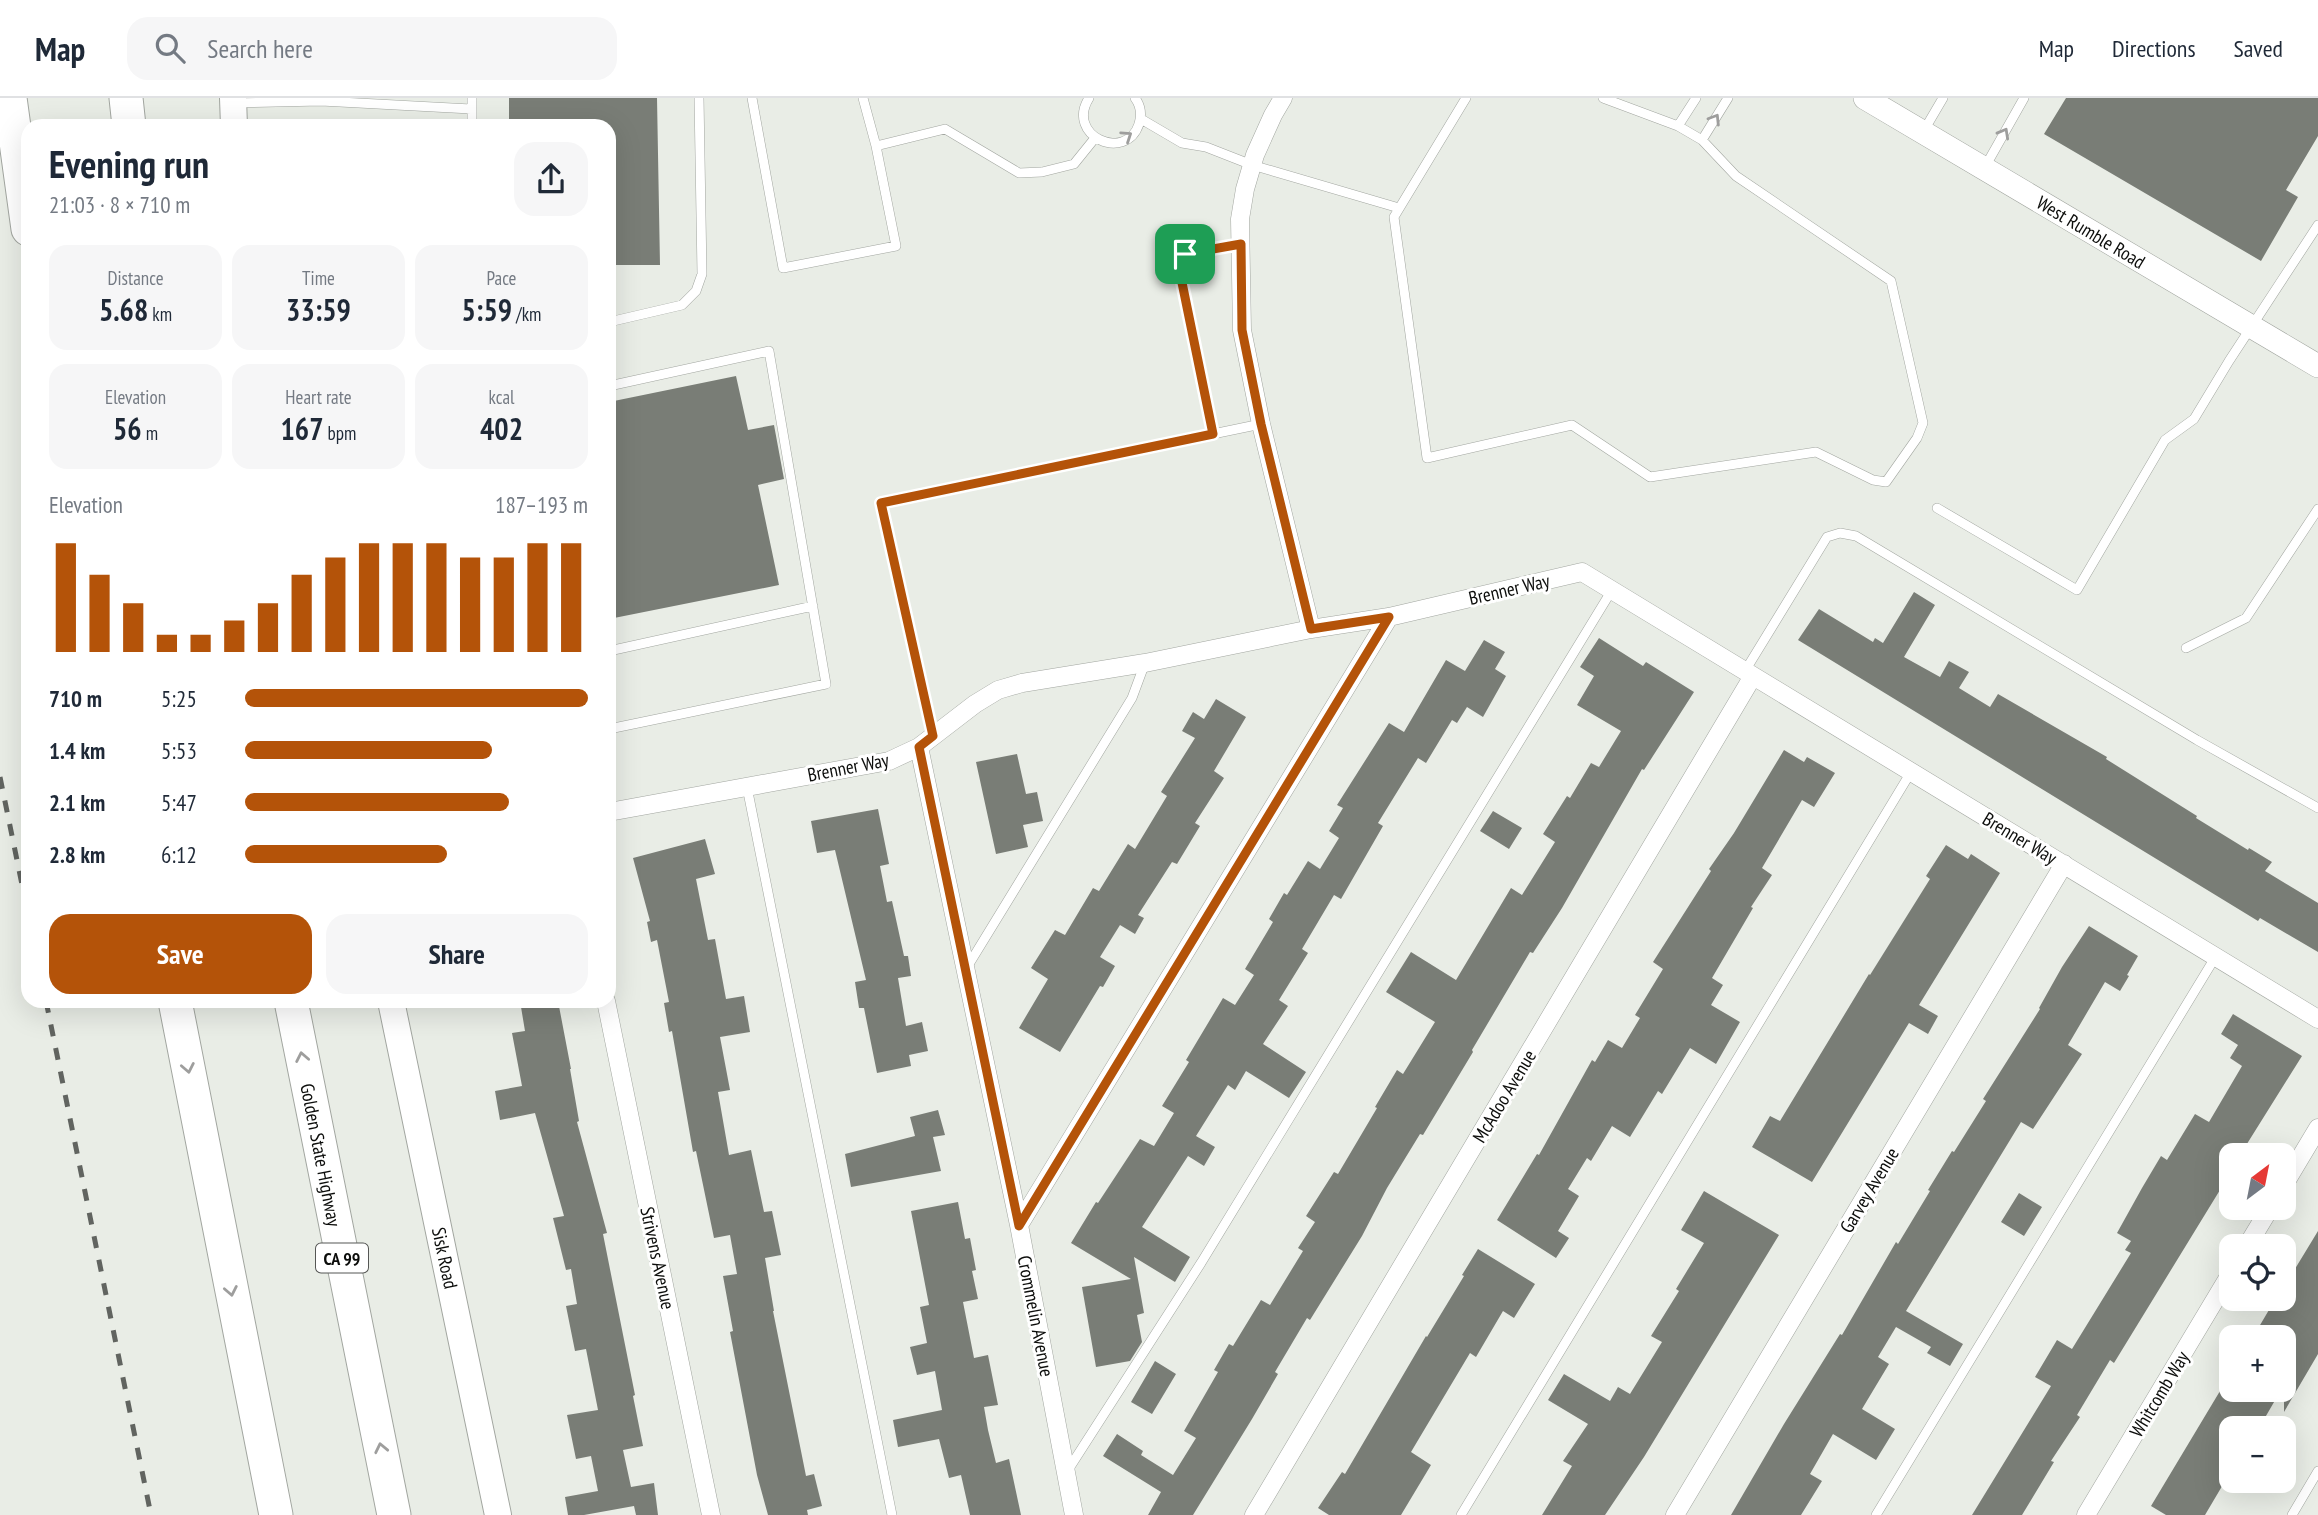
<!DOCTYPE html>
<meta charset="utf-8">
<style>
body{margin:0;font-family:"PT Sans Narrow",sans-serif;background:#f6f6f7;color:#1f2937;height:100vh;display:flex;flex-direction:column;font-size:26px;white-space:nowrap}
*{box-sizing:border-box;margin:0}
p{font-size:23px;color:#747a83}
.icon{flex:none;width:38px;height:38px;fill:none;stroke:currentColor;stroke-width:2;stroke-linecap:round;stroke-linejoin:round}
.map{position:relative;flex:1;overflow:hidden}
.drawer{position:absolute;left:21px;top:21px;width:595px;height:889px;display:flex;flex-direction:column;background:#fff;border-radius:21px;box-shadow:0 7px 28px #0002}
.drawer>*{flex:none}
.needle{width:46px;rotate:32deg}
.buttons{position:absolute;left:2219px;top:1045px;display:grid;gap:14px}
.buttons a{display:grid;place-items:center;width:77px;height:77px;border-radius:14px;background:#fff;box-shadow:0 7px 28px #0002;font-size:35px}
.pin{position:absolute;display:grid;place-items:center;width:60px;height:60px;color:#fff;margin:-30px;border-radius:14px;box-shadow:0 4px 10px #0006}
.round{display:grid;place-items:center;flex:none;width:74px;height:74px;border-radius:21px;background:#f6f6f7}
.summary{display:flex;align-items:center;justify-content:space-between;height:119px;padding:0 28px}
h1{font-size:38px;font-weight:600;line-height:52px}
.stats{display:grid;grid-template-columns:repeat(3,1fr);gap:10px;height:119px;padding:7px 28px}
.stats div{display:grid;align-content:center;border-radius:18px;background:#f6f6f7;text-align:center}
.stats b{font-size:30px;font-weight:600}
.stats small{font-size:19px;font-weight:400}
.stats p{font-size:19px}
.chart{height:196px;padding:14px 28px}
.chart p{display:flex;justify-content:space-between}
.chart svg{width:100%;height:126px;margin-top:7px;stroke:#b45309;stroke-width:6}
.primary-button{display:flex;gap:14px;margin-top:auto;padding:14px 28px}
.primary-button a{flex:1;height:80px;border-radius:21px;background:#b45309;color:#fff;font-size:28px;font-weight:600;line-height:80px;text-align:center}
.primary-button a+a{background:#f6f6f7;color:#1f2937}
ul{padding:0 28px;list-style:none;font-size:23px}
li{display:grid;grid-template-columns:112px 84px 1fr;align-items:center;height:52px}
li i{height:18px;border-radius:9px;background:#b45309}
header{display:flex;align-items:center;gap:42px;box-sizing:border-box;height:98px;padding:0 35px;background:#fff;border-bottom:2px solid #e0e1e3}
header strong{font-size:33px}
nav{display:flex;gap:38px;margin-inline-start:auto;font-size:24px}
.search{width:490px;height:63px;background:#f6f6f7;display:flex;align-items:center;gap:18px;box-sizing:border-box;padding:0 24px;border-radius:21px;color:#747a83;font-size:26px}
.map>svg:first-child{display:block}
.building{fill:#797d76}
.lines{fill:none;stroke-linecap:round;stroke-linejoin:round}
.service-casing{stroke:#a2a6a0;stroke-width:10}
.minor-casing{stroke:#a2a6a0;stroke-width:19}
.tertiary-casing{stroke:#a2a6a0;stroke-width:24}
.secondary-casing{stroke:#a2a6a0;stroke-width:28}
.motorway-casing{stroke:#a2a6a0;stroke-width:35}
.service{stroke:#fff;stroke-width:9}
.minor{stroke:#fff;stroke-width:18}
.tertiary{stroke:#fff;stroke-width:23}
.secondary{stroke:#fff;stroke-width:26}
.motorway{stroke:#fff;stroke-width:33}
.rail{stroke:#616460;stroke-width:5;stroke-dasharray:12 12;stroke-linecap:butt}
.oneway{stroke:#9e9e9d}
.route-casing{stroke:#fff;stroke-width:14}
.route{stroke:#b45309;stroke-width:9}
.labels{text-anchor:middle;dominant-baseline:central;stroke-width:6;stroke-linejoin:round;paint-order:stroke}
.shield{fill:#fff;stroke:#555654;stroke-width:2}
.shield-label{font-size:18px;font-weight:bold;fill:#0c0d0b}
.street-label{font-size:19px;fill:#0c0d0b;stroke:#fff}
</style>
<header>
<strong>Map</strong>
<div class="search"><svg class="icon" aria-label="search" viewBox="0 0 24 24"><circle cx="10" cy="10" r="6"/><path d="M15 15l6 6"/></svg>Search here</div>
<nav><a>Map</a><a>Directions</a><a>Saved</a></nav>
</header>
<div class="map">
<svg width="2318" height="1417" viewBox="0 0 2318 1417">
<rect width="100%" height="100%" fill="#e9ede6"/>
<!-- building -->
<path class="building" d="M509 0H657L660 167H609V28H509Z
M2066 0H2318V38L2286 92 2298 99 2261 163 2044 36Z
M736 278 748 332 774 327 784 381 758 387 779 487 609 521V304Z
M1914 494 1935 507 1904 559 1940 579 1949 563 1969 574 1959 590 1990 609 1998 596 2107 659 2106 661 2197 718 2196 720 2248 752 2249 750 2272 764 2265 773 2318 805V854L2260 820 2258 823 1798 542 1819 511 1873 544 1875 540 1883 545Z
M1599 540 1643 568 1646 564 1694 594 1644 672 1642 671 1562 810 1533 855 1530 854 1472 952 1473 954 1423 1037 1420 1036 1387 1090 1362 1138 1310 1222 1307 1220 1275 1274 1278 1276 1252 1321 1193 1417H1148L1161 1394 1103 1358 1117 1336 1143 1353 1141 1357 1173 1377 1196 1340 1184 1333 1218 1274 1214 1272 1229 1246 1233 1248 1261 1202 1270 1207 1303 1153 1298 1150 1315 1124 1306 1118 1334 1074 1338 1076 1377 1010 1375 1009 1397 972 1403 976 1435 924 1386 894 1411 854 1456 882 1511 790 1522 797 1555 744 1543 736 1567 698 1570 700 1591 665 1599 669 1621 633 1577 607 1594 578 1580 569Z
M1484 542 1505 554 1495 571 1506 578 1483 619 1467 609 1457 625 1452 622 1426 665 1418 660 1378 725 1383 728 1341 801 1334 797 1302 851 1308 855 1279 902 1288 908 1263 946 1306 974 1289 1000 1246 973 1235 992 1228 987 1196 1038 1215 1049 1204 1068 1188 1058 1142 1129 1190 1159 1175 1184 1134 1159 1144 1215 1137 1217 1142 1244 1130 1263 1096 1269 1082 1189 1131 1181 1071 1145 1096 1104 1098 1105 1140 1041 1154 1048 1174 1015 1162 1008 1189 964 1186 962 1223 900 1235 907 1254 877 1245 871 1273 824 1269 821 1284 795 1287 797 1308 763 1320 771 1339 740 1329 733 1343 710 1337 707 1389 625 1404 634 1446 562 1465 573Z
M1216 601 1246 619 1214 673 1224 680 1195 725 1200 728 1177 766 1172 764 1138 817 1144 820 1135 836 1120 827 1100 859 1115 868 1103 889 1100 888 1060 954 1019 930 1048 881 1031 870 1055 832 1065 837 1093 790 1099 793 1128 746 1135 751 1167 698 1161 694 1195 640 1182 633 1193 614 1204 621Z
M1784 652 1804 664 1807 659 1835 675 1814 709 1802 702 1762 770 1772 777 1751 809 1753 810 1712 880 1723 887 1711 907 1740 924 1716 966 1690 950 1662 996 1658 993 1630 1039 1612 1028 1591 1063 1587 1060 1568 1091 1579 1098 1558 1133 1569 1140 1556 1160 1497 1122 1537 1056 1539 1057 1592 962 1595 964 1608 942 1622 950 1640 920 1635 917 1663 871 1653 864 1711 773 1709 771 1734 735Z
M1017 656 1026 696 1037 694 1043 723 1023 727 1028 749 996 756 976 664Z
M878 711 889 766 880 768 887 804 892 803 904 858H908L911 878 898 880 906 928 922 924 928 953 909 957 911 968 877 975 864 910H859L855 884 866 882 835 752 817 755 811 723Z
M1493 713 1522 730 1509 751 1480 733Z
M705 741 715 776 696 781 708 842 715 841 726 901 744 898 750 934 720 939 730 992 718 994 729 1057 751 1052 764 1114 772 1113 781 1157 765 1160 774 1213H773L806 1378 814 1376 822 1408 807 1412 808 1417H768L757 1377 730 1234 733 1233 723 1178 737 1176 730 1137 714 1140 696 1053 693 1054 672 933 669 934 664 905 669 904 657 842 651 844 647 824 650 823 633 760Z
M1946 747 1968 761 1971 756 2000 775 1919 907 1938 918 1928 936 1909 925 1812 1084 1752 1049 1770 1018 1780 1023 1869 876 1870 877 1930 781 1926 778Z
M2089 828 2138 858 2127 877 2129 878 2120 893 2105 884 2068 947 2082 956 2033 1031 2021 1024 1906 1213 1963 1246 1950 1268 1927 1255 1931 1249 1896 1229 1878 1259 1889 1266 1862 1311 1895 1331 1876 1362 1833 1336 1810 1376 1822 1383 1801 1417H1731L1784 1326 1840 1236 1842 1237 1896 1144 1898 1146 1930 1093 1928 1092 1952 1053 1954 1054 1986 1003 1983 1001 2040 911 2039 910 2062 869Z
M520 903H558L571 971H570L579 1023 577 1024 607 1135 603 1136 635 1297 633 1298 643 1348 623 1352 631 1389 654 1385 658 1417H636L634 1408 584 1417H568L565 1399 598 1393 591 1358 576 1361 567 1317 598 1312 586 1251 575 1253 566 1208 577 1206 571 1171 566 1172 553 1120 564 1118 535 1015 500 1022 495 993 522 988 512 935 525 933Z
M2233 916 2302 958 2240 1057H2231V1074L2114 1265 2110 1262 2077 1317 2080 1319 2051 1363 2054 1364 2022 1417H1972L2051 1288 2035 1279 2057 1242 2072 1251 2131 1155 2125 1152 2131 1143 2117 1135 2142 1090 2161 1058 2167 1062 2195 1016 2209 1024 2242 968 2230 960 2238 947 2221 936Z
M938 1012 945 1037 933 1039 941 1073 851 1089 845 1056 915 1038 910 1019Z
M1704 1093 1779 1137 1644 1359 1605 1417H1542L1572 1368 1563 1363 1588 1326 1548 1302 1564 1276 1610 1303 1618 1289 1630 1296 1662 1244 1651 1238 1679 1193 1676 1191 1704 1145 1681 1132Z
M2019 1095 2042 1109 2024 1138 2001 1124Z
M958 1104 965 1141 970 1140 976 1172 972 1173 978 1201 963 1204 974 1260 988 1257 998 1307 984 1309 988 1332 996 1365 1009 1361 1021 1417H970L961 1377 949 1380 939 1341 898 1349 893 1322 942 1312 935 1273 917 1277 910 1249 927 1245 920 1209 929 1207 911 1113Z
M2318 1133V1256L2284 1314V1239H2253L2276 1200H2284V1189Z
M1478 1151 1535 1186 1514 1220 1503 1213 1476 1259 1470 1255 1411 1354 1431 1367 1401 1417H1329L1318 1410 1342 1374 1345 1376 1426 1238 1427 1239 1464 1178 1462 1177Z
M1155 1263 1176 1276 1152 1316 1131 1304Z
M2223 1288H2230L2231 1292H2281L2259 1330H2231V1373L2205 1417H2166L2151 1408Z"/>
<g class="lines">
<!-- service casing -->
<g class="service-casing">
<path id="service" d="M472 0V28
M752 0 783 170 896 148 876 48 863 0
M1089 0C1065 38 1126 65 1139 26 1142 16 1141 8 1135 0
M1466 0 1394 119 1427 360 1572 327 1650 379 1816 354 1873 382 1886 384 1917 340 1923 325 1891 183 1736 78 1702 42 1678 28 1603 0
M235 5 321 3 471 11
M1141 21 1182 45 1206 49 1252 67 1399 110
M1678 28 1696 0
M1923 34 1943 0
M1702 42 1728 0
M876 48 945 31 1019 75 1042 74 1074 66 1095 40
M1985 69 2024 0
M609 224 682 207 696 193 702 176 699 0
M609 288 769 253 826 586 609 631
M1213 336 1179 170 1185 156 1241 146
M1937 410 2077 492 2165 342 2194 321 2229 263 2318 127
M2186 550 2246 520 2318 411
M609 553 813 508
M1745 573 1827 439 1840 435 1856 438 2197 642 2318 710
M933 638 881 405 1261 326
M747 689 892 1417
M966 871 1132 600 1145 565
M1068 1372 1201 1165 1612 492
M1461 1417 1911 674
M1876 1417 2216 858
M2292 1417 2318 1373"/>
</g>
<!-- minor casing -->
<g class="minor-casing">
<path id="minor" d="M1283 0 1273 17 1255 57 1245 91 1240 121 1242 232 1261 326 1311 531
M919 649 1019 1127 1074 1417
M609 714 889 663 919 649 975 606 998 592 1022 585 1145 565 1311 531 1389 519 1582 474 2318 921
M606 903 711 1417
M2284 1087 2318 1030
M1019 1127 1389 519
M2247 1148 2270 1110
M1254 1417 1753 578
M1675 1417 2064 766
M2086 1417 2231 1175"/>
</g>
<!-- tertiary casing -->
<g class="tertiary-casing">
<path id="tertiary" d="M1865 0 2318 268"/>
</g>
<!-- secondary casing -->
<g class="secondary-casing">
<path id="secondary" d="M233 0 234 28
M391 903 498 1417"/>
</g>
<!-- motorway casing -->
<g class="motorway-casing">
<path id="motorway" d="M10 0 28 131
M126 0 129 28
M175 903 276 1417
M291 903 394 1417"/>
</g>
<!-- service -->
<use href="#service" class="service"/>
<!-- minor -->
<use href="#minor" class="minor"/>
<!-- tertiary -->
<use href="#tertiary" class="tertiary"/>
<!-- secondary -->
<use href="#secondary" class="secondary"/>
<!-- motorway -->
<use href="#motorway" class="motorway"/>
<!-- rail -->
<path class="rail" d="M0 679 28 816
M46 903 151 1417"/>
</g>
<!-- one-way arrows -->
<defs><path id="oneway-chevron" d="M-2-3.5L2.5 0L-2 3.5" fill="none" stroke-width="1.6" stroke-linecap="round" stroke-linejoin="round" transform="scale(1.75)"/></defs>
<g class="oneway">
<use href="#oneway-chevron" transform="translate(1715 21) rotate(-58)"/>
<use href="#oneway-chevron" transform="translate(2004 35) rotate(-61)"/>
<use href="#oneway-chevron" transform="translate(1127 38) rotate(-34)"/>
<use href="#oneway-chevron" transform="translate(302 959) rotate(-101)"/>
<use href="#oneway-chevron" transform="translate(188 970) rotate(79)"/>
<use href="#oneway-chevron" transform="translate(231 1193) rotate(79)"/>
<use href="#oneway-chevron" transform="translate(381 1350) rotate(-102)"/>
</g>
<g class="lines">
<!-- route casing -->
<g class="route-casing">
<path id="route" d="M1241 146 1242 232 1261 326 1311 531 1389 519 1019 1128 919 649 933 638 881 405 1213 336 1179 170 1185 156Z"/>
</g>
<!-- route -->
<use href="#route" class="route"/>
</g>
<g class="labels">
<!-- shield labels -->
<rect class="shield" x="316" y="1145.5" width="52" height="29" rx="5"/>
<g class="shield-label">
<text x="342" y="1160">CA 99</text>
</g>
<!-- street labels -->
<g class="street-label">
<text transform="translate(2091 134) rotate(31)">West Rumble Road</text>
<text transform="translate(1509 491) rotate(-13)">Brenner Way</text>
<text transform="translate(848 669) rotate(-11)">Brenner Way</text>
<text transform="translate(2020 740) rotate(31)">Brenner Way</text>
<text transform="translate(1504 998) rotate(-59)">McAdoo Avenue</text>
<text transform="translate(321 1057) rotate(79)">Golden State Highway</text>
<text transform="translate(1869 1092) rotate(-59)">Garvey Avenue</text>
<text transform="translate(445 1160) rotate(78)">Sisk Road</text>
<text transform="translate(658 1160) rotate(78)">Strivens Avenue</text>
<text transform="translate(1036 1218) rotate(79)">Crommelin Avenue</text>
<text transform="translate(2159 1296) rotate(-59)">Whitcomb Way</text>
</g>
</g>
</svg>
<div class="buttons">
<a><svg class="needle" viewBox="-14 -14 28 28"><path d="M0-13l5 13h-10z" fill="#e53935"/><path d="M0 13l5-13h-10z" fill="#747a83"/></svg></a>
<a><svg class="icon" aria-label="locate" viewBox="0 0 24 24"><circle cx="12" cy="12" r="6"/><path d="M12 2v4M12 18v4M2 12h4M18 12h4"/></svg></a>
<a>+</a>
<a>−</a>
</div>
<div class="pin" style="left:1185px;top:156px;background:#1e9e55"><svg class="icon" aria-label="arrive" viewBox="0 0 24 24"><path d="M6 21V4h12l-3 4 3 4H6"/></svg></div>
<section class="drawer">
<div class="summary"><div><h1>Evening run</h1><p>21:03 · 8 × 710 m</p></div><a class="round"><svg class="icon" aria-label="share" viewBox="0 0 24 24"><path d="M12 15V3M7 8l5-5 5 5M5 13v7h14v-7"/></svg></a></div>
<div class="stats">
<div><p>Distance</p><b>5.68<small> km</small></b></div>
<div><p>Time</p><b>33:59</b></div>
<div><p>Pace</p><b>5:59<small> /km</small></b></div>
</div>
<div class="stats">
<div><p>Elevation</p><b>56<small> m</small></b></div>
<div><p>Heart rate</p><b>167<small> bpm</small></b></div>
<div><p>kcal</p><b>402</b></div>
</div>
<div class="chart"><p><span>Elevation</span>187–193 m</p>
<svg viewBox="0 0 160 44" preserveAspectRatio="none"><path d="M5 44V6M15 44V17M25 44V27M35 44V38M45 44V38M55 44V33M65 44V27M75 44V17M85 44V11M95 44V6M105 44V6M115 44V6M125 44V11M135 44V11M145 44V6M155 44V6"/></svg>
</div>
<ul>
<li><b>710 m</b>5:25<i style="width:100%"></i></li>
<li><b>1.4 km</b>5:53<i style="width:72%"></i></li>
<li><b>2.1 km</b>5:47<i style="width:77%"></i></li>
<li><b>2.8 km</b>6:12<i style="width:59%"></i></li>
</ul>
<div class="primary-button"><a>Save</a><a>Share</a></div>
</section>
</div>
